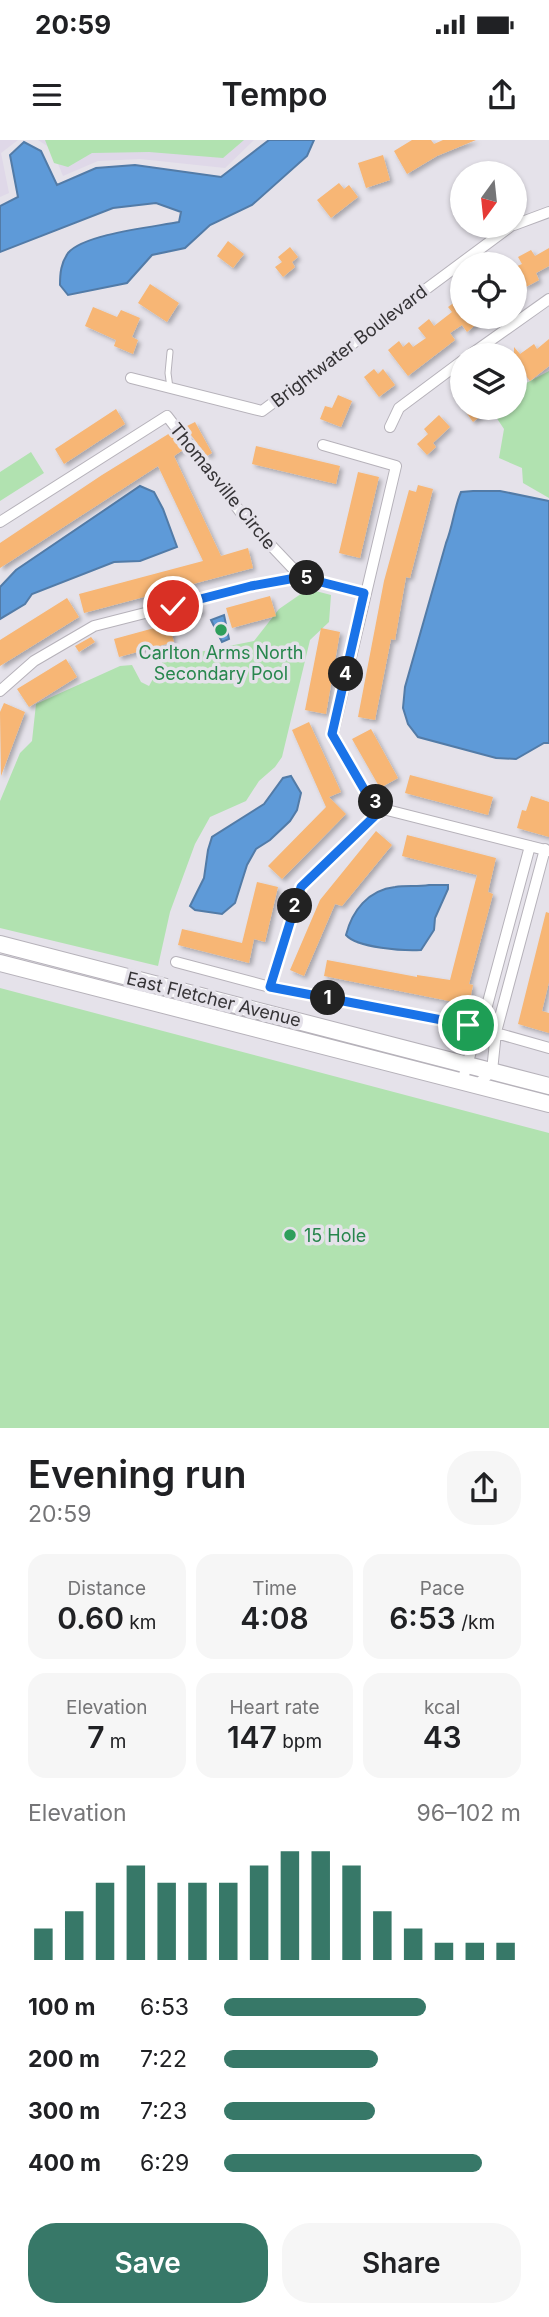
<!DOCTYPE html>
<meta charset="utf-8">
<style>
body{margin:0;font-family:Inter,sans-serif;background:#f6f6f6;color:#202124;height:100vh;display:flex;flex-direction:column;font-size:26px;white-space:nowrap}
*{box-sizing:border-box;margin:0}
p{font-size:23px;color:#757577}
.icon{flex:none;width:38px;height:38px;fill:none;stroke:currentColor;stroke-width:2;stroke-linecap:round;stroke-linejoin:round}
.map{position:relative;height:1288px;overflow:hidden}
.sheet{display:flex;flex-direction:column;background:#fff;flex:1}
.sheet>*{flex:none}
.needle{width:46px;rotate:195deg}
.fabs{position:absolute;left:450px;top:21px;display:grid;gap:14px}
.fabs a{display:grid;place-items:center;width:77px;height:77px;border-radius:50%;background:#fff;box-shadow:0 2px 5px #0004;font-size:35px}
.pin{position:absolute;display:grid;place-items:center;width:60px;height:60px;color:#fff;margin:-30px;border:4px solid #fff;border-radius:50%;box-shadow:0 2px 7px #0007}
.km{position:absolute;width:35px;height:35px;margin:-18px;border-radius:50%;background:#222;color:#fff;font-size:19px;line-height:35px;text-align:center}
.round{display:grid;place-items:center;flex:none;width:74px;height:74px;border-radius:28px;background:#f6f6f6}
.summary{display:flex;align-items:center;justify-content:space-between;height:119px;padding:0 28px}
h1{font-size:38px;font-weight:600;line-height:52px}
.figures{display:grid;grid-template-columns:repeat(3,1fr);gap:10px;height:119px;padding:7px 28px}
.figures div{display:grid;align-content:center;border-radius:18px;background:#f6f6f6;text-align:center}
.figures b{font-size:30px;font-weight:600}
.figures small{font-size:19px;font-weight:400}
.figures p{font-size:19px}
.chart{height:196px;padding:14px 28px}
.chart p{display:flex;justify-content:space-between}
.chart svg{width:100%;height:126px;margin-top:7px;stroke:#377868;stroke-width:6}
.cta{display:flex;gap:14px;margin-top:auto;padding:14px 28px}
.cta a{flex:1;height:80px;border-radius:28px;background:#377868;color:#fff;font-size:28px;font-weight:600;line-height:80px;text-align:center}
.cta a+a{background:#f6f6f6;color:#202124}
ul{padding:0 28px;list-style:none;font-size:23px}
li{display:grid;grid-template-columns:112px 84px 1fr;align-items:center;height:52px}
li i{height:18px;border-radius:9px;background:#377868}
.status{display:flex;justify-content:space-between;align-items:center;height:49px;padding:0 35px;background:#fff;direction:ltr}
.status svg{height:19px;fill:currentColor}
header{display:flex;justify-content:space-between;align-items:center;height:91px;padding:0 28px;background:#fff;font-size:32px;font-weight:600}
.map>svg:first-child{display:block}
.built{fill:#dfd8e8}
.green{fill:#b1e2b0}
.water{fill:#5e9ad8;stroke:#527ba7;stroke-width:2}
.building{fill:#f7b674;filter:url(#shadow)}
.lines{fill:none;stroke-linecap:round;stroke-linejoin:round}
.service-casing{stroke:#b6b2ba;stroke-width:7}
.minor-casing{stroke:#b6b2ba;stroke-width:12}
.secondary-casing{stroke:#b6b2ba;stroke-width:18}
.service{stroke:#fff;stroke-width:5}
.minor{stroke:#fff;stroke-width:10}
.secondary{stroke:#fff;stroke-width:16}
.route-casing{stroke:#fff;stroke-width:14}
.route{stroke:#1a73e8;stroke-width:9}
.leisure-dot{fill:#2e9e5b;stroke:#e5e2ea;stroke-width:2.5}
.labels{text-anchor:middle;dominant-baseline:central;stroke-width:7;stroke-linejoin:round;paint-order:stroke}
.street-label{font-size:18px;fill:#353336;stroke:#e5e2ea}
.leisure-label{font-size:18px;fill:#27864d;stroke:#e5e2ea}
</style>
<div class="status"><b>20:59</b><svg viewBox="0 0 49 12"><path d="M0 12V9h3v3zM5 12V6h3v6zM10 12V3h3v9zM15 12V0h3v12zM26 1h20v11H26zM47 4h2v5h-2z"/></svg></div>
<header><svg class="icon" aria-label="menu" viewBox="0 0 24 24"><path d="M4 6h16M4 12h16M4 18h16"/></svg>Tempo<svg class="icon" aria-label="share" viewBox="0 0 24 24"><path d="M12 15V3M7 8l5-5 5 5M5 13v7h14v-7"/></svg></header>
<div class="map">
<svg width="549" height="1288" viewBox="0 0 549 1288">
<defs>
<filter id="shadow"><feDropShadow dx="3" dy="3" stdDeviation="2" flood-color="#0004"/></filter>
</defs>
<rect width="100%" height="100%" fill="#e5e2ea"/>
<!-- built -->
<path class="built" d="M0 0H18L1 13 9 53 0 57Z
M38 0H254L225 28 140 19 98 21 63 36 52 9Z"/>
<!-- green -->
<path class="green" d="M45 0H244L223 18 149 12 92 13 68 27 54 23Z
M549 231V358L523 343 522 328 499 318 504 289 490 268H514L515 249Z
M31 312 44 333 0 361V332Z
M308 449 331 455 329 482 310 500 282 617 275 627 259 641 246 661 210 677 195 704 170 772 158 826 0 788V661L20 613 32 601 36 564 120 526 132 525 141 542 149 546 164 519 254 501 279 469Z
M0 848 549 993V1288H0Z"/>
<!-- water -->
<path class="water" d="M269 0H314L307 16 252 65 210 85 185 108 152 115 127 143 68 155 60 145C60 133 61 123 68 113 84 94 153 87 179 82L181 72 156 63 113 68 0 112V66L18 57 10 15 24 2 41 11 57 45 96 28 135 25 221 37Z
M140 346 154 352 163 369 177 407 140 421 114 422 32 454 25 464 0 479V447L16 430Z
M473 351H500L549 361V603H544L516 619 496 618 418 597 408 584 403 568 405 547 446 403C453 386 454 368 461 352Z
M224 475 229 499 222 502 211 480Z
M291 636 301 653 297 670 290 681 270 700 256 709 247 725 235 763 222 774 195 770 190 766 204 738 208 710 212 697 264 664 283 638Z
M429 745H448V749L435 778 434 790 421 810C404 811 357 808 346 795 352 771 368 750 395 747 406 745 417 747 429 745Z"/>
<!-- building -->
<path class="building" d="M412 0H431L434 4 443 0H476L437 16 407 34 394 11Z
M383 15 390 40 366 48 358 23Z
M339 43 344 49 349 45 358 57 331 78 317 60Z
M228 101 244 114 233 128 217 116Z
M290 107 298 117 292 122 295 127 283 137 275 127 282 122 278 117Z
M549 108V126L536 133 539 140 526 147 515 127 522 124 518 117 531 110 535 116Z
M150 144 179 163 167 182 138 163Z
M462 157V177H473L478 183 467 192 462 185 450 193 455 200 408 236 388 210 399 201 403 207 409 202 413 207 426 198 418 188 429 179 434 186 452 172 448 167Z
M93 167 117 177 121 170 140 178 132 197 138 200 133 214 114 206 116 200 85 186Z
M549 199V226L530 241 514 220V207L520 214 534 204 537 209Z
M374 229 378 234 383 229 395 245 379 257 364 237Z
M338 255 352 261 341 287 320 279 325 266 332 268Z
M463 268H491L473 282Z
M116 269 125 284 64 324 55 309Z
M439 275 450 287 433 303 436 307 427 315 417 304 428 294 424 289Z
M195 282 212 313 207 316 185 287Z
M170 293 183 310 174 316 221 416 248 408 253 428 84 473 79 454 203 421 158 326 0 428V403L102 335Z
M256 306 340 326 336 344 252 324Z
M358 332 379 337 360 418 339 413Z
M418 345 433 349 410 438 406 437 395 500 391 499 375 580 358 577 384 441 409 350 416 352Z
M270 456 276 476 232 488 226 468Z
M67 458 79 477 0 526V500Z
M201 467 202 472 181 478 179 472Z
M169 484 174 502 119 517 114 499Z
M321 488 340 492 326 574 305 570Z
M91 497 95 502 79 512 75 506Z
M66 519 77 537 29 567 17 549Z
M4 563 25 572 1 636 0 572Z
M309 582 341 652 329 657 346 674 282 739 268 726 326 667 292 590Z
M371 589 398 638 380 648 352 599Z
M410 635 493 657 488 675 405 653Z
M531 656 549 662V697L517 688 522 670 526 671Z
M376 691 392 705 342 766 335 764 304 836 290 830 320 760Z
M407 695 496 718 488 752 493 754 469 844 473 845 469 865 324 836 327 820 417 837V835L450 840 477 735 402 716Z
M257 742 278 747 265 802 254 799 249 823 178 805 182 789 242 803Z
M546 772 549 773V842L542 871 549 873V893L518 884Z"/>
<g class="lines">
<!-- service casing -->
<g class="service-casing">
<path id="service" d="M170 248 168 233 170 212"/>
</g>
<!-- minor casing -->
<g class="minor-casing">
<path id="minor" d="M514 85 549 72
M470 215 549 159
M131 238 262 271 511 86
M390 287 399 268 462 221
M323 305 396 326 333 594 368 656 383 669
M0 382 167 276 245 378 301 437
M0 551 34 521 94 486 251 446 301 437 364 453
M176 822 270 847 468 885 549 908
M270 847 301 747 383 669 549 711
M462 942 472 908 481 888 530 706
M477 945 492 931 496 892 545 709"/>
</g>
<!-- secondary casing -->
<g class="secondary-casing">
<path id="secondary" d="M0 804 549 946
M0 823 549 964"/>
</g>
<!-- service -->
<use href="#service" class="service"/>
<!-- minor -->
<use href="#minor" class="minor"/>
<!-- secondary -->
<use href="#secondary" class="secondary"/>
</g>
<g class="lines">
<!-- route casing -->
<g class="route-casing">
<path id="route" d="M173 466 251 446 301 437 364 453 332 594 368 656 383 668 301 747 270 847 468 885"/>
</g>
<!-- route -->
<use href="#route" class="route"/>
</g>
<!-- markers -->
<g class="leisure-dot">
<circle cx="221" cy="490" r="7"/>
<circle cx="290" cy="1095" r="7"/>
</g>
<g class="labels">
<!-- street labels -->
<g class="street-label">
<text transform="translate(349 206) rotate(-37)">Brightwater Boulevard</text>
<text transform="translate(223 346) rotate(51)">Thomasville Circle</text>
<text transform="translate(214 859) rotate(14)">East Fletcher Avenue</text>
</g>
<!-- leisure labels -->
<g class="leisure-label">
<text x="221" y="512">Carlton Arms North<tspan x="221" dy="21">Secondary Pool</tspan></text>
<text x="304" y="1095" text-anchor="start">15 Hole</text>
</g>
</g>
</svg>
<div class="fabs">
<a><svg class="needle" viewBox="-14 -14 28 28"><path d="M0-13l5 13h-10z" fill="#e53935"/><path d="M0 13l5-13h-10z" fill="#757577"/></svg></a>
<a><svg class="icon" aria-label="locate" viewBox="0 0 24 24"><circle cx="12" cy="12" r="6"/><path d="M12 2v4M12 18v4M2 12h4M18 12h4"/></svg></a>
<a><svg class="icon" aria-label="layers" viewBox="0 0 24 24"><path d="M12 4l9 5-9 5-9-5zM3 14l9 5 9-5"/></svg></a>
</div>
<div class="pin" style="left:468px;top:885px;background:#1e9e55"><svg class="icon" aria-label="arrive" viewBox="0 0 24 24"><path d="M6 21V4h12l-3 4 3 4H6"/></svg></div>
<div class="pin" style="left:173px;top:466px;background:#d93025"><svg class="icon" aria-label="check" viewBox="0 0 24 24"><path d="M5 12l5 5 9-10"/></svg></div>
<b class="km" style="left:328px;top:858px">1</b>
<b class="km" style="left:295px;top:766px">2</b>
<b class="km" style="left:376px;top:662px">3</b>
<b class="km" style="left:346px;top:534px">4</b>
<b class="km" style="left:307px;top:438px">5</b>
</div>
<section class="sheet">
<div class="summary"><div><h1>Evening run</h1><p>20:59</p></div><a class="round"><svg class="icon" aria-label="share" viewBox="0 0 24 24"><path d="M12 15V3M7 8l5-5 5 5M5 13v7h14v-7"/></svg></a></div>
<div class="figures">
<div><p>Distance</p><b>0.60<small> km</small></b></div>
<div><p>Time</p><b>4:08</b></div>
<div><p>Pace</p><b>6:53<small> /km</small></b></div>
</div>
<div class="figures">
<div><p>Elevation</p><b>7<small> m</small></b></div>
<div><p>Heart rate</p><b>147<small> bpm</small></b></div>
<div><p>kcal</p><b>43</b></div>
</div>
<div class="chart"><p><span>Elevation</span>96–102 m</p>
<svg viewBox="0 0 160 44" preserveAspectRatio="none"><path d="M5 44V33M15 44V27M25 44V17M35 44V11M45 44V17M55 44V17M65 44V17M75 44V11M85 44V6M95 44V6M105 44V11M115 44V27M125 44V33M135 44V38M145 44V38M155 44V38"/></svg>
</div>
<ul>
<li><b>100 m</b>6:53<i style="width:68%"></i></li>
<li><b>200 m</b>7:22<i style="width:52%"></i></li>
<li><b>300 m</b>7:23<i style="width:51%"></i></li>
<li><b>400 m</b>6:29<i style="width:87%"></i></li>
</ul>
<div class="cta"><a>Save</a><a>Share</a></div>
</section>
